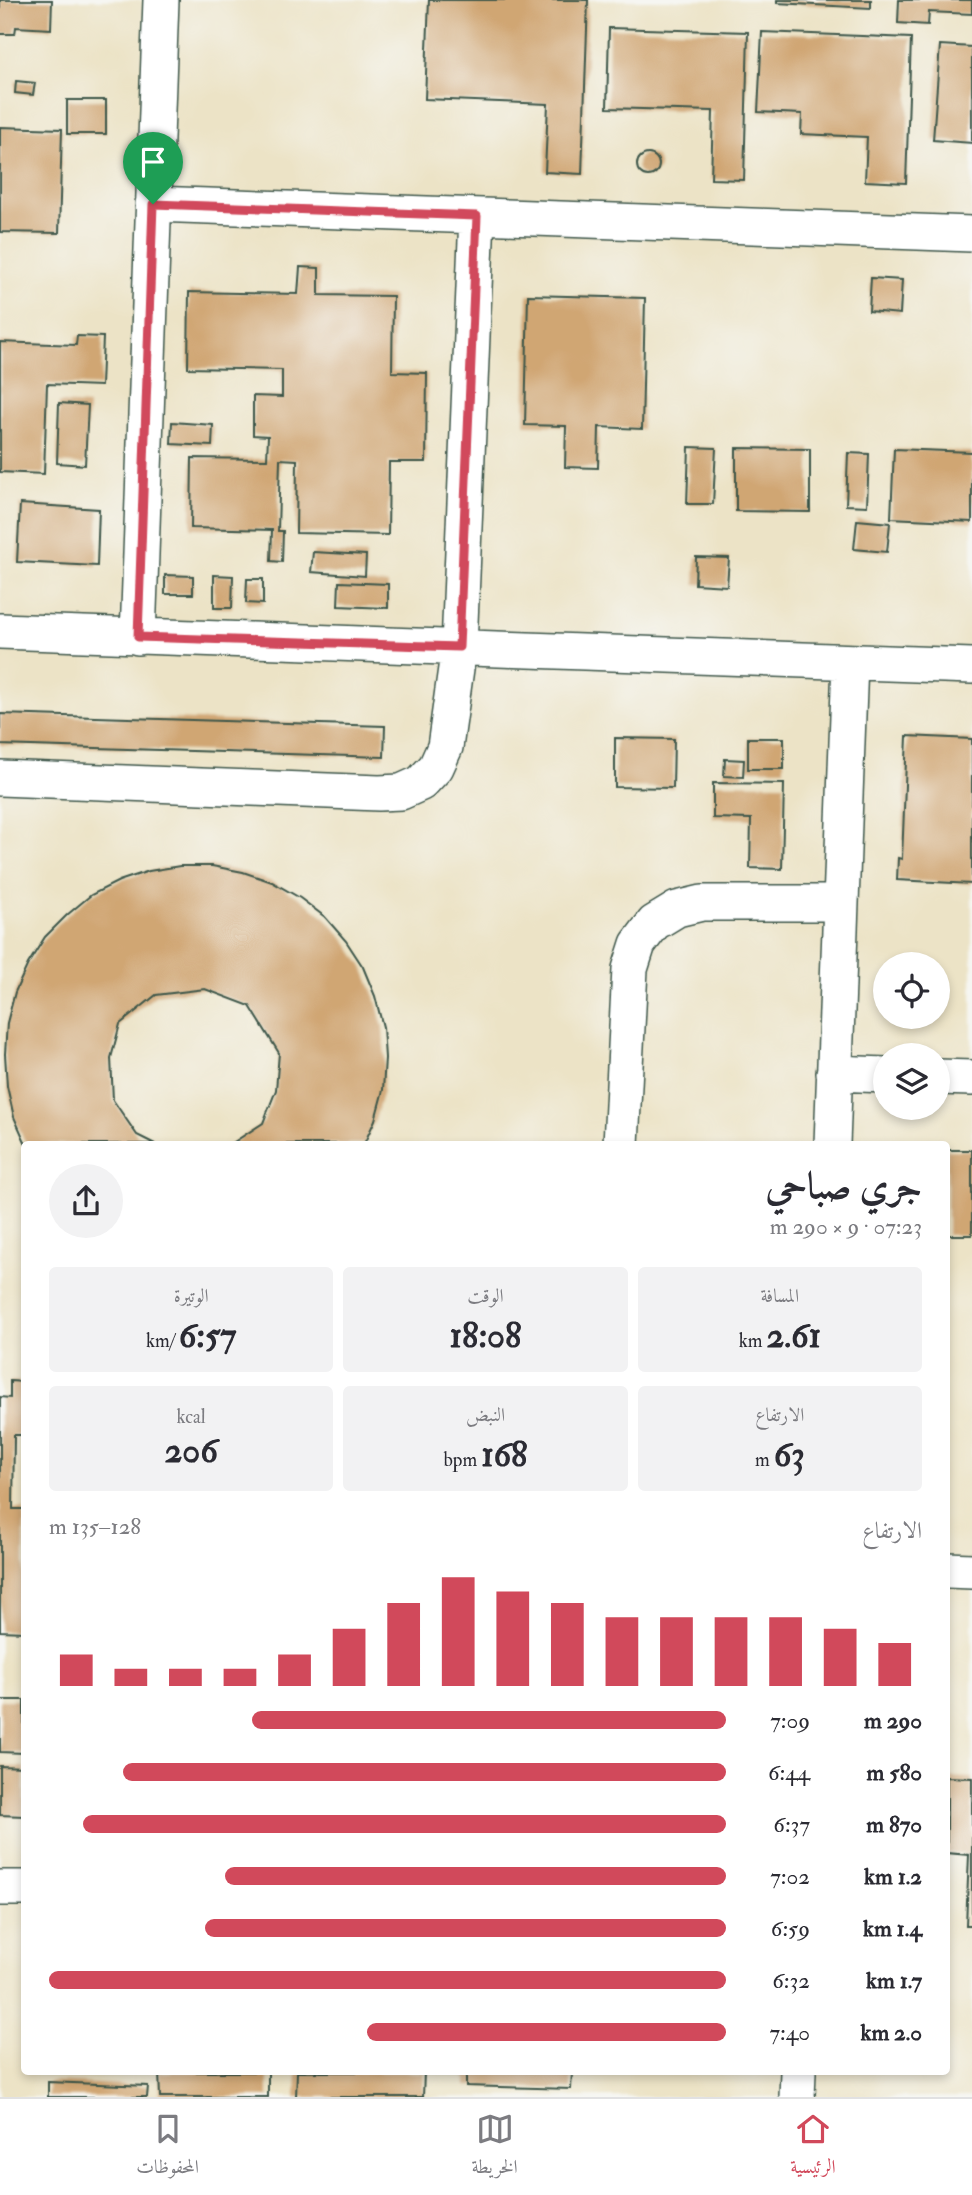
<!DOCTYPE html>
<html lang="ar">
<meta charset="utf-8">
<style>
body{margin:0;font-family:"IM FELL Double Pica",Amiri,serif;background:#f2f2f3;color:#2b2b33;direction:rtl;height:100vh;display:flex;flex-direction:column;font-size:26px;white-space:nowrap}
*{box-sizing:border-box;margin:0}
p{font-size:23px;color:#7c7c81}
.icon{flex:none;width:38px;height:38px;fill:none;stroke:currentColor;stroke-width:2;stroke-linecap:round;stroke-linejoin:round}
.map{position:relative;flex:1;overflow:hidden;direction:ltr}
.drawer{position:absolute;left:21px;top:1141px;width:929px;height:934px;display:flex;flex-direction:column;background:#fff;border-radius:7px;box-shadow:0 4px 10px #0003;direction:rtl}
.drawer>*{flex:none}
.buttons{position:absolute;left:873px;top:952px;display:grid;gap:14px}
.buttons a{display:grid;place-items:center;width:77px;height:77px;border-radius:50%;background:#fff;box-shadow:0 4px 10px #0003;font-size:35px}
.pin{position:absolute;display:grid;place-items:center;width:60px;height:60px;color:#fff;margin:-72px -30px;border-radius:50% 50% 50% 0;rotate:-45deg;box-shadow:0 0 7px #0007}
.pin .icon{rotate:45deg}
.round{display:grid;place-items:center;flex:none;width:74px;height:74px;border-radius:37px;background:#f2f2f3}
.overview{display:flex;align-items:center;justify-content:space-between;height:119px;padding:0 28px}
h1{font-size:38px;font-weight:700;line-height:52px}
.stats{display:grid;grid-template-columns:repeat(3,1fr);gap:10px;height:119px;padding:7px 28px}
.stats div{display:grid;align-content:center;border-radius:7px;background:#f2f2f3;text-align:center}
.stats b{font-size:35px;font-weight:700}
.stats small{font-size:19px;font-weight:400}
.stats p{font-size:19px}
.chart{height:196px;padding:14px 28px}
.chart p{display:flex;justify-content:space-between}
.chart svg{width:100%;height:126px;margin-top:7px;stroke:#d1495b;stroke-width:6}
ul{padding:0 28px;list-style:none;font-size:23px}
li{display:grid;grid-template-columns:112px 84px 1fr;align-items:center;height:52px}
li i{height:18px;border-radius:9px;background:#d1495b}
.tabs{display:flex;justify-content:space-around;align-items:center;height:98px;border-top:2px solid #e1e1e2;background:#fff;font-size:19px;color:#7c7c81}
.tabs a{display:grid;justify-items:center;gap:4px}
.tabs .active{color:#d1495b}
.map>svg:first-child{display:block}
.building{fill:#d0a673}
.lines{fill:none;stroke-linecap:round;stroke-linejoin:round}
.minor-casing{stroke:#3e564a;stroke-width:38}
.minor{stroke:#fff;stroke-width:35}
.route-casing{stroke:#fff;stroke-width:14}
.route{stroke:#d1495b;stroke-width:9}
</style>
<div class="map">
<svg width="972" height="2097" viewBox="0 0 972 2097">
<rect width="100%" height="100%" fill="#f6f6f2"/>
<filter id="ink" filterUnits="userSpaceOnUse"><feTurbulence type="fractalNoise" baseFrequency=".0143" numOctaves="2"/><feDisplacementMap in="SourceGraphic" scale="14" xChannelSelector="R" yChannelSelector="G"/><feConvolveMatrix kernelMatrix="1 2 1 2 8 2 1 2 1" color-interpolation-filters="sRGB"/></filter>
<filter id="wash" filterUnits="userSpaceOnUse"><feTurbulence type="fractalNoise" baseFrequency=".00686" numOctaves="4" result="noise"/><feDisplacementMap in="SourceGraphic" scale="28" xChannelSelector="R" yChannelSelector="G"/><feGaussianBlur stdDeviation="1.57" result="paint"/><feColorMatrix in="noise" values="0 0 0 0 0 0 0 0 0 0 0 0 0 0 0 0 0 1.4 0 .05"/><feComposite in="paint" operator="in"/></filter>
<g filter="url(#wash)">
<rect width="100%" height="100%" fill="#ece3c6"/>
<g id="blocks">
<!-- building -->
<path class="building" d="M0 0H52L51 29 16 27 15 34H0Z
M429 0H588L582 174 545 172 548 104 425 99Z
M777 0H871V8L777 3Z
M899 0H972V14L929 12 928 25 898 23Z
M609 28 748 32 744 180 711 179 713 111 607 108Z
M762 32 911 38 906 183 865 181 867 137 801 134 802 114 758 112Z
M940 45 972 47V143L933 140Z
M16 81 35 83 33 95 15 93Z
M67 100H106V134H67Z
M0 127 62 129 59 233 0 232Z
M637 165a11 11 0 1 1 22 0a11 11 0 1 1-22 0Z
M300 267 319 268V295L393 296 392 372 427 373 426 462H389L388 535 296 533 297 460 280 459 278 531H283L282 562 271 561 272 530 191 528 192 458 267 459 268 436 253 435V396L282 397V370L188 368 189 292 298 294Z
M871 278 902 280 900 314 869 311Z
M528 295 645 298 642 429 599 427 598 468 565 467 566 426 525 425Z
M77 336 103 337 101 386 47 384 44 474 0 472V342L76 345Z
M59 403 88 405 85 465 57 463Z
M172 422 213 425 212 446 171 444Z
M689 447 716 448 713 504H687Z
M736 448 810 449V512L736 511Z
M894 449 972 452V522L891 518Z
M848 453 869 454 867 506 846 505Z
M20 504 99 509 97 566 17 562Z
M857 520 890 523 887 552 854 549Z
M313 552 366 555 365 576 311 572Z
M696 557 729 558 727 586 695 584Z
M165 575 193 576V594H165Z
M214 575 233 576 232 608H214Z
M247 579H263V604L246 603Z
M339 582 388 584V608L338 606Z
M0 714 385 726 384 757 0 745Z
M907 736 972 739V884L897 880 898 858 902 859Z
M615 738 674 739 673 788 615 787Z
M748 738H784V769H748Z
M725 759 744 760 743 777 724 776Z
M713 783 784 784 782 869 750 868 751 819 713 818Z
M180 866H212L243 872 272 882 300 898 325 917 346 941 363 967 375 996 383 1027 385 1058 383 1090 375 1120 364 1144H231L263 1123 276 1090 279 1053 250 1006 205 989 156 995 120 1024 111 1058 113 1100 137 1135 155 1144H26L14 1117 7 1086 5 1054 7 1023 15 992 28 964 45 937 67 915 91 895 119 881 149 871Z
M947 1150H972V1235H947Z
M10 1381 24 1382V1435H14L13 1509H24V1632L0 1631V1397L10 1398Z
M0 1700H24V1753L0 1752Z
M0 1766 24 1767V1816L0 1815Z
M947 1777 972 1778V1925H966L969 1855 947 1853Z
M159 2072H268V2097H160Z
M297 2072H424L423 2097H296Z
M466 2072H572L571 2089 466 2086Z
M48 2082 148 2086 147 2097H48Z"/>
</g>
</g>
<g filter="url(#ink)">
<use href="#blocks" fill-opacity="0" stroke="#3e564a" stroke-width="2"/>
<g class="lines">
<!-- minor casing -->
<g class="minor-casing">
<path id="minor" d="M153 204 972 234
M0 631 972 666
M138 637 161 0
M0 778 379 793 401 792 421 783 436 767 445 747 459 647 477 216
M834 1073 886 1075
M938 1077 972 1078
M621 1144 630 969 638 944 654 923 677 909 702 903H841
M832 1144 850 662
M947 1570 972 1571
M0 1888H24
M797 2097 798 2072"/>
</g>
<!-- minor -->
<use href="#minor" class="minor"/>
</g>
</g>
<g class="lines" filter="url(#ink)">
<!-- route casing -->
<g class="route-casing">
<path id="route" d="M153 204 477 216 459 647 138 637Z"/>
</g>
<!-- route -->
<use href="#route" class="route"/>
</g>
</svg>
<div class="buttons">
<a><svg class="icon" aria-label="locate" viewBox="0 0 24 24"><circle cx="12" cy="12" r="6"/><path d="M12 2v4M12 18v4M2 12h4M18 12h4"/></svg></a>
<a><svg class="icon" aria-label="layers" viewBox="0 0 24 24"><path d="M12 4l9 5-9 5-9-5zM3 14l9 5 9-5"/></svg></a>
</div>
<div class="pin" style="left:153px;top:204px;background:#1e9e55"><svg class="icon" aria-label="arrive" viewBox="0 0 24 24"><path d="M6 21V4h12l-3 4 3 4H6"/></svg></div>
<section class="drawer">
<div class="overview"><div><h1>جري صباحي</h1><p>07:23 · 9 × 290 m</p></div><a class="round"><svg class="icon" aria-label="share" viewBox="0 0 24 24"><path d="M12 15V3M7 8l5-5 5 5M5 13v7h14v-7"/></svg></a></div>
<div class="stats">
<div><p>المسافة</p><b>2.61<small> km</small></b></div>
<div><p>الوقت</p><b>18:08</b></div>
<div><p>الوتيرة</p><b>6:57<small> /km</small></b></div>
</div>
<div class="stats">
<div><p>الارتفاع</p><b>63<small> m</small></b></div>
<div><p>النبض</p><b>168<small> bpm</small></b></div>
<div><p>kcal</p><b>206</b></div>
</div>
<div class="chart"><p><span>الارتفاع</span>128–135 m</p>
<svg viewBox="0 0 160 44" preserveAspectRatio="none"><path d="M5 44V33M15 44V38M25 44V38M35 44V38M45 44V33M55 44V24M65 44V15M75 44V6M85 44V11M95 44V15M105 44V20M115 44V20M125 44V20M135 44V20M145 44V24M155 44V29"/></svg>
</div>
<ul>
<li><b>290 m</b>7:09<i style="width:70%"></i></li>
<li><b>580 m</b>6:44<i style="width:89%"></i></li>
<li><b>870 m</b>6:37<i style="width:95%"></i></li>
<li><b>1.2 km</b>7:02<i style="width:74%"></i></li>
<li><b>1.4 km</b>6:59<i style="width:77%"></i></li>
<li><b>1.7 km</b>6:32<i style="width:100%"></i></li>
<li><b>2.0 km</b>7:40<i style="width:53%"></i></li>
</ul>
</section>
</div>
<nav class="tabs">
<a class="active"><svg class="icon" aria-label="home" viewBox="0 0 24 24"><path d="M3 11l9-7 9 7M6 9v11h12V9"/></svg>الرئيسية</a>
<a><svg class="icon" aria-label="map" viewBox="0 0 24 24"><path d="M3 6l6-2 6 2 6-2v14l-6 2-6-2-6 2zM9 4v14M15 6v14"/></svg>الخريطة</a>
<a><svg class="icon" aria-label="saved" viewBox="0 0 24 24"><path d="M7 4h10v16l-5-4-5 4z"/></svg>المحفوظات</a>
</nav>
